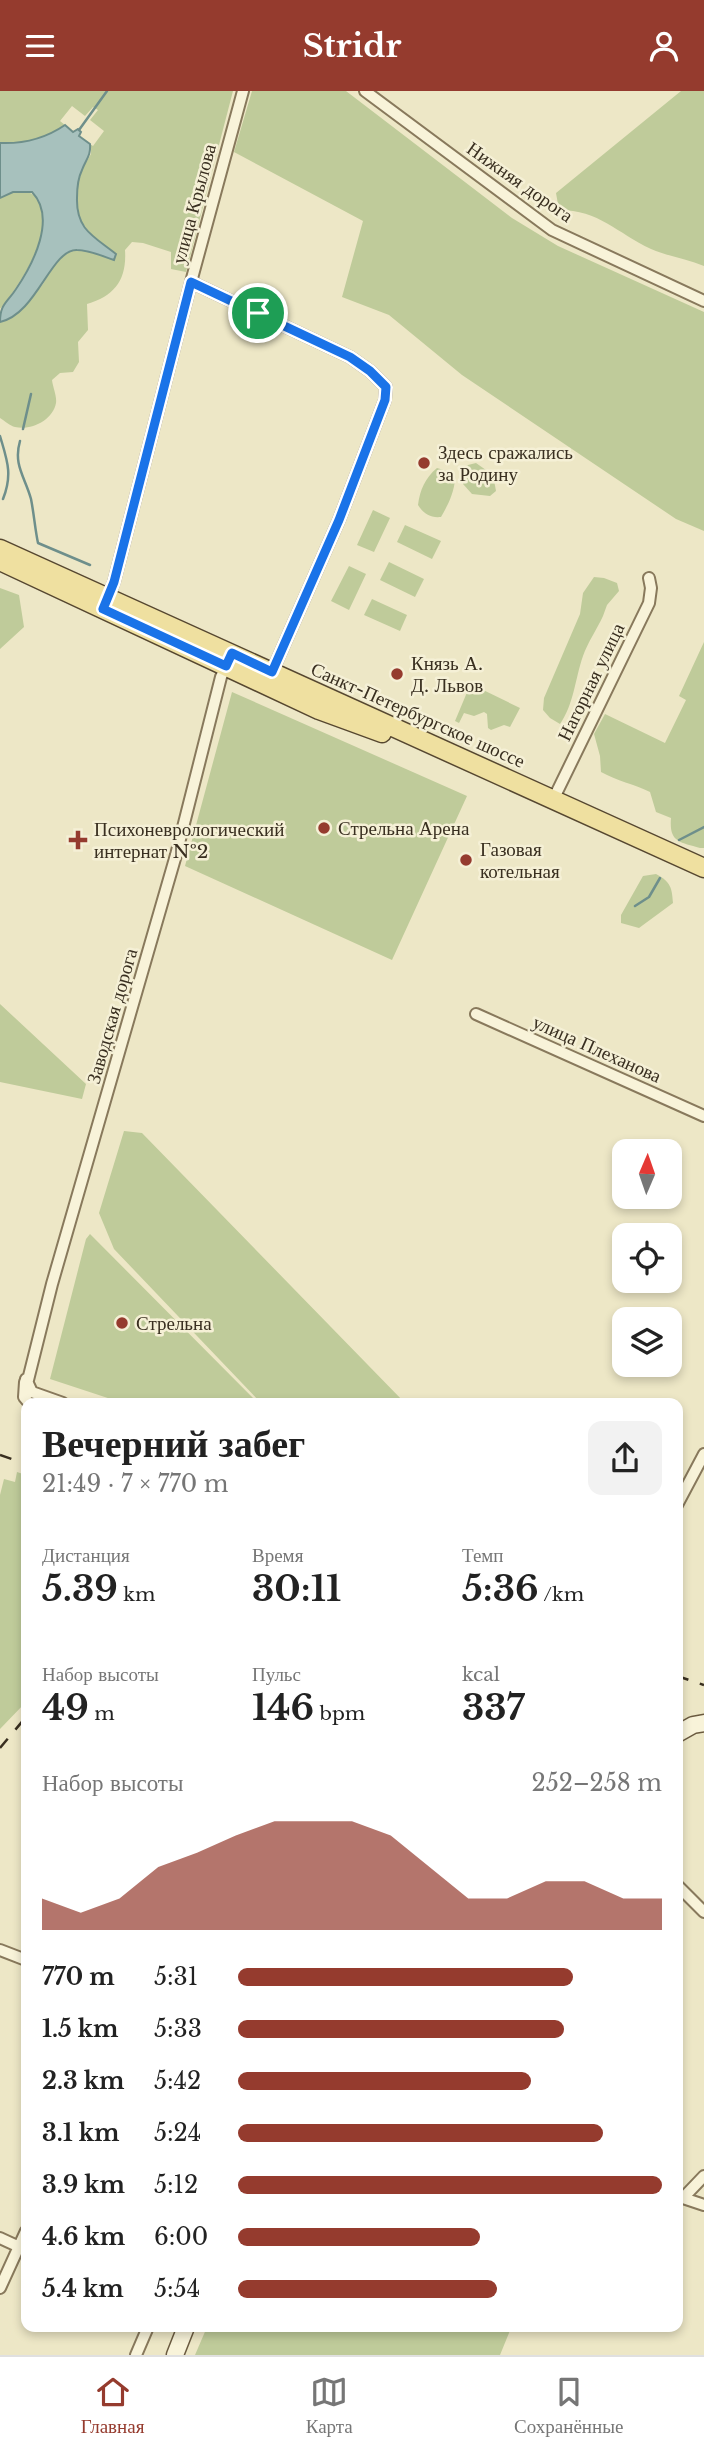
<!DOCTYPE html>
<html lang="ru">
<meta charset="utf-8">
<style>
body{margin:0;font-family:"Libre Baskerville",serif;background:#f2f2f2;color:#222;height:100vh;display:flex;flex-direction:column;font-size:26px;white-space:nowrap}
*{box-sizing:border-box;margin:0}
p{font-size:23px;color:#767676}
.icon{flex:none;width:38px;height:38px;fill:none;stroke:currentColor;stroke-width:2;stroke-linecap:round;stroke-linejoin:round}
.map{position:relative;flex:1;overflow:hidden}
.details{position:absolute;left:21px;top:1307px;width:662px;height:934px;display:flex;flex-direction:column;background:#fff;border-radius:14px;box-shadow:0 4px 10px #0003}
.details>*{flex:none}
.needle{width:46px;rotate:2deg}
.controls{position:absolute;left:612px;top:1048px;display:grid;gap:14px}
.controls a{display:grid;place-items:center;width:70px;height:70px;border-radius:14px;background:#fff;box-shadow:0 4px 10px #0003;font-size:35px}
.pin{position:absolute;display:grid;place-items:center;width:60px;height:60px;color:#fff;margin:-30px;border:4px solid #fff;border-radius:50%;box-shadow:0 2px 7px #0007}
.round{display:grid;place-items:center;flex:none;width:74px;height:74px;border-radius:14px;background:#f2f2f2}
.head{display:flex;align-items:center;justify-content:space-between;height:119px;padding:0 21px}
h1{font-size:38px;font-weight:800;line-height:52px}
.metrics{display:grid;grid-template-columns:repeat(3,1fr);gap:10px;height:119px;padding:7px 21px}
.metrics div{display:grid;align-content:center}
.metrics b{font-size:35px;font-weight:800}
.metrics small{font-size:19px;font-weight:400}
.metrics p{font-size:19px}
.chart{height:196px;padding:14px 21px}
.chart p{display:flex;justify-content:space-between}
.chart svg{width:100%;height:126px;margin-top:7px;fill:#953b2e;opacity:.7}
ul{padding:0 21px;list-style:none;font-size:23px}
li{display:grid;grid-template-columns:112px 84px 1fr;align-items:center;height:52px}
li i{height:18px;border-radius:9px;background:#953b2e}
header{display:flex;justify-content:space-between;align-items:center;height:91px;padding:0 21px;background:#953b2e;color:#fff;font-size:32px;font-weight:800}
.tabs{display:flex;justify-content:space-around;align-items:center;height:98px;border-top:2px solid #e0e0e0;background:#fff;font-size:19px;color:#767676}
.tabs a{display:grid;justify-items:center;gap:4px}
.tabs .active{color:#953b2e}
.map>svg:first-child{display:block}
.green{fill:#bfcb9a}
.water{fill:#a7c1bd;stroke:#6e8f8b;stroke-width:2}
.lines{fill:none;stroke-linecap:round;stroke-linejoin:round}
.stream{stroke:#6e8f8b;stroke-width:2.5}
.street-casing{stroke:#88795c;stroke-width:14}
.secondary-casing{stroke:#6a5a3f;stroke-width:19}
.primary-casing{stroke:#564730;stroke-width:21}
.street{stroke:#f8f3d9;stroke-width:10}
.secondary{stroke:#f8f3d9;stroke-width:16}
.primary{stroke:#efe0a0;stroke-width:18}
.rail{stroke:#392f20;stroke-width:2.5;stroke-dasharray:12 12;stroke-linecap:butt}
.route-casing{stroke:#fff;stroke-width:14}
.route{stroke:#1a73e8;stroke-width:9}
.poi-dot{fill:#953b2e;stroke:#f5f0d6;stroke-width:2.5}
.labels{text-anchor:middle;dominant-baseline:central;stroke-width:5;stroke-linejoin:round;paint-order:stroke}
.street-label{font-size:19px;fill:#392f20;stroke:#f5f0d6}
.poi-label{font-size:19px;fill:#392f20;stroke:#f5f0d6;text-anchor:start}
</style>
<header><svg class="icon" aria-label="menu" viewBox="0 0 24 24"><path d="M4 6h16M4 12h16M4 18h16"/></svg>Stridr<svg class="icon" aria-label="person" viewBox="0 0 24 24"><circle cx="12" cy="8" r="4"/><path d="M4 21q1-7 8-7t8 7"/></svg></header>
<div class="map">
<svg width="704" height="2264" viewBox="0 0 704 2264">
<rect width="100%" height="100%" fill="#ede7c6"/>
<!-- green -->
<path class="green" d="M0 0H233L186 181 171 178V161L143 152 132 151 125 159C127 188 115 205 87 213L88 239 78 251 79 271 73 281 60 282 52 289C53 297 57 305 56 312 53 329 31 340 15 336 10 335 5 330 0 327V231H3C15 219 33 207 43 193 47 187 50 180 54 174 71 150 90 161 113 168L115 163 95 148 77 125V97L81 80 91 63 90 53 93 55 104 40 90 29 98 19 93 16 85 25 72 15 60 30 65 34C46 47 24 53 0 52Z
M252 0H346L512 127 558 155 704 221V440L676 428 462 284 389 224 342 206 363 130 234 61Z
M681 0H704V175C687 168 667 165 651 158 617 142 599 119 559 119L556 102Z
M24 100C33 102 36 105 40 113 54 143 19 195 0 218V107L4 103Z
M476 372 493 384 496 400 490 405 472 403 463 393 464 380 468 374Z
M437 377 447 380 455 388C454 402 448 414 441 426 430 427 424 423 418 414 420 399 425 387 437 377Z
M373 419 390 427 374 461 357 454Z
M405 434 441 450 432 468 397 451Z
M389 471 424 488 415 506 380 489Z
M349 475 366 483 349 519 331 510Z
M594 486 604 487 617 492 619 500 607 514 603 525C597 538 588 551 583 565 575 588 574 613 560 633L550 627 543 619 544 607 580 523 583 502Z
M0 497 19 504 24 536 0 558Z
M372 508 407 524 400 540 364 524Z
M704 551V757H700C679 751 669 751 671 727L656 721 650 701C634 693 617 690 601 681L600 665 594 643 605 623 665 652 686 609 679 605Z
M477 596 520 617 510 636 504 634 491 639 488 637 487 623 484 621 474 625 464 622 459 632 455 630 468 599Z
M232 601 467 705 392 869 185 775Z
M656 783C671 791 672 797 673 812L639 837 621 832V824L643 785Z
M0 913 86 993 82 1008 0 991Z
M124 1040 142 1042 405 1312H261L114 1158 99 1122Z
M90 1143 258 1312H123L50 1288 86 1148Z
M17 1381 26 1384V1611L0 1638V1404L4 1388 15 1391Z
M207 2236H511V2237L500 2264H195Z"/>
<!-- water -->
<path class="water" d="M65 34 73 41 78 38 81 41 79 45 90 53C91 65 86 68 82 79 78 87 77 97 77 107 76 138 93 145 116 163L114 169C102 165 89 159 77 159 51 158 37 223 0 231 0 213 7 212 16 198 33 173 57 127 32 101H13L0 107V52C24 53 46 47 65 34Z"/>
<g class="lines">
<!-- stream -->
<path class="stream" d="M79 39 107 0
M23 338 31 303
M0 345C7 369 13 383 3 408
M20 350C13 374 25 386 31 408 34 423 35 438 38 452L90 474
M679 749 704 736
M635 815 649 806 660 787"/>
<!-- street casing -->
<g class="street-casing">
<path id="street" d="M365 0 552 139 704 210
M191 191 350 266 370 280 386 296 385 309 339 429 272 581
M106 511 114 491 191 191 243 0
M553 709 649 512 651 497 649 487
M476 923 704 1025
M26 1288 32 1301 63 1312
M25 1291 24 1306 29 1312
M26 1297 52 1193 176 764 221 586 228 571
M677 1414 704 1363
M677 1794 704 1821
M0 1859 26 1869
M677 2105 704 2114
M683 2107 704 2085
M0 2147 26 2159
M0 2197 26 2140
M136 2264 148 2236"/>
</g>
<!-- secondary casing -->
<g class="secondary-casing">
<path id="secondary" d="M677 1643 693 1634 704 1632
M175 2264 186 2236"/>
</g>
<!-- primary casing -->
<g class="primary-casing">
<path id="primary" d="M0 458 704 777
M0 470 319 619 382 642"/>
</g>
<!-- street -->
<use href="#street" class="street"/>
<!-- secondary -->
<use href="#secondary" class="secondary"/>
<!-- primary -->
<use href="#primary" class="primary"/>
<!-- rail -->
<path class="rail" d="M0 1364 26 1373
M677 1585 704 1594
M0 1657 26 1626"/>
</g>
<g class="lines">
<!-- route casing -->
<g class="route-casing">
<path id="route" d="M191 191 350 266 370 280 386 296 385 309 339 429 272 581 232 562 226 575 103 518 114 491Z"/>
</g>
<!-- route -->
<use href="#route" class="route"/>
</g>
<!-- markers -->
<g class="poi-dot">
<circle cx="424" cy="372" r="7"/>
<circle cx="397" cy="583" r="7"/>
<circle cx="324" cy="737" r="7"/>
<path d="M74.5 738.5h7v7h7v7h-7v7h-7v-7h-7v-7h7z"/>
<circle cx="466" cy="769" r="7"/>
<circle cx="122" cy="1232" r="7"/>
</g>
<g class="labels">
<!-- street labels -->
<g class="street-label">
<text transform="translate(520 91) rotate(35)">Нижняя дорога</text>
<text transform="translate(194 113) rotate(-75)">улица Крылова</text>
<text transform="translate(591 591) rotate(-64)">Нагорная улица</text>
<text transform="translate(418 624) rotate(24)">Санкт-Петербургское шоссе</text>
<text transform="translate(112 925) rotate(-74)">Заводская дорога</text>
<text transform="translate(597 958) rotate(24)">улица Плеханова</text>
</g>
<!-- poi labels -->
<g class="poi-label">
<text x="438" y="361">Здесь сражались<tspan x="438" dy="22">за Родину</tspan></text>
<text x="411" y="572">Князь А.<tspan x="411" dy="22">Д. Львов</tspan></text>
<text x="338" y="737">Стрельна Арена</text>
<text x="94" y="738">Психоневрологический<tspan x="94" dy="22">интернат №2</tspan></text>
<text x="480" y="758">Газовая<tspan x="480" dy="22">котельная</tspan></text>
<text x="136" y="1232">Стрельна</text>
</g>
</g>
</svg>
<div class="controls">
<a><svg class="needle" viewBox="-14 -14 28 28"><path d="M0-13l5 13h-10z" fill="#e53935"/><path d="M0 13l5-13h-10z" fill="#767676"/></svg></a>
<a><svg class="icon" aria-label="locate" viewBox="0 0 24 24"><circle cx="12" cy="12" r="6"/><path d="M12 2v4M12 18v4M2 12h4M18 12h4"/></svg></a>
<a><svg class="icon" aria-label="layers" viewBox="0 0 24 24"><path d="M12 4l9 5-9 5-9-5zM3 14l9 5 9-5"/></svg></a>
</div>
<div class="pin" style="left:258px;top:222px;background:#1e9e55"><svg class="icon" aria-label="arrive" viewBox="0 0 24 24"><path d="M6 21V4h12l-3 4 3 4H6"/></svg></div>
<section class="details">
<div class="head"><div><h1>Вечерний забег</h1><p>21:49 · 7 × 770 m</p></div><a class="round"><svg class="icon" aria-label="share" viewBox="0 0 24 24"><path d="M12 15V3M7 8l5-5 5 5M5 13v7h14v-7"/></svg></a></div>
<div class="metrics">
<div><p>Дистанция</p><b>5.39<small> km</small></b></div>
<div><p>Время</p><b>30:11</b></div>
<div><p>Темп</p><b>5:36<small> /km</small></b></div>
</div>
<div class="metrics">
<div><p>Набор высоты</p><b>49<small> m</small></b></div>
<div><p>Пульс</p><b>146<small> bpm</small></b></div>
<div><p>kcal</p><b>337</b></div>
</div>
<div class="chart"><p><span>Набор высоты</span>252–258 m</p>
<svg viewBox="0 0 160 44" preserveAspectRatio="none"><path d="M0 44V33L10 38L20 33L30 22L40 17L50 11L60 6L70 6L80 6L90 11L100 22L110 33L120 33L130 27L140 27L150 33L160 33V44z"/></svg>
</div>
<ul>
<li><b>770 m</b>5:31<i style="width:79%"></i></li>
<li><b>1.5 km</b>5:33<i style="width:77%"></i></li>
<li><b>2.3 km</b>5:42<i style="width:69%"></i></li>
<li><b>3.1 km</b>5:24<i style="width:86%"></i></li>
<li><b>3.9 km</b>5:12<i style="width:100%"></i></li>
<li><b>4.6 km</b>6:00<i style="width:57%"></i></li>
<li><b>5.4 km</b>5:54<i style="width:61%"></i></li>
</ul>
</section>
</div>
<nav class="tabs">
<a class="active"><svg class="icon" aria-label="home" viewBox="0 0 24 24"><path d="M3 11l9-7 9 7M6 9v11h12V9"/></svg>Главная</a>
<a><svg class="icon" aria-label="map" viewBox="0 0 24 24"><path d="M3 6l6-2 6 2 6-2v14l-6 2-6-2-6 2zM9 4v14M15 6v14"/></svg>Карта</a>
<a><svg class="icon" aria-label="saved" viewBox="0 0 24 24"><path d="M7 4h10v16l-5-4-5 4z"/></svg>Сохранённые</a>
</nav>
